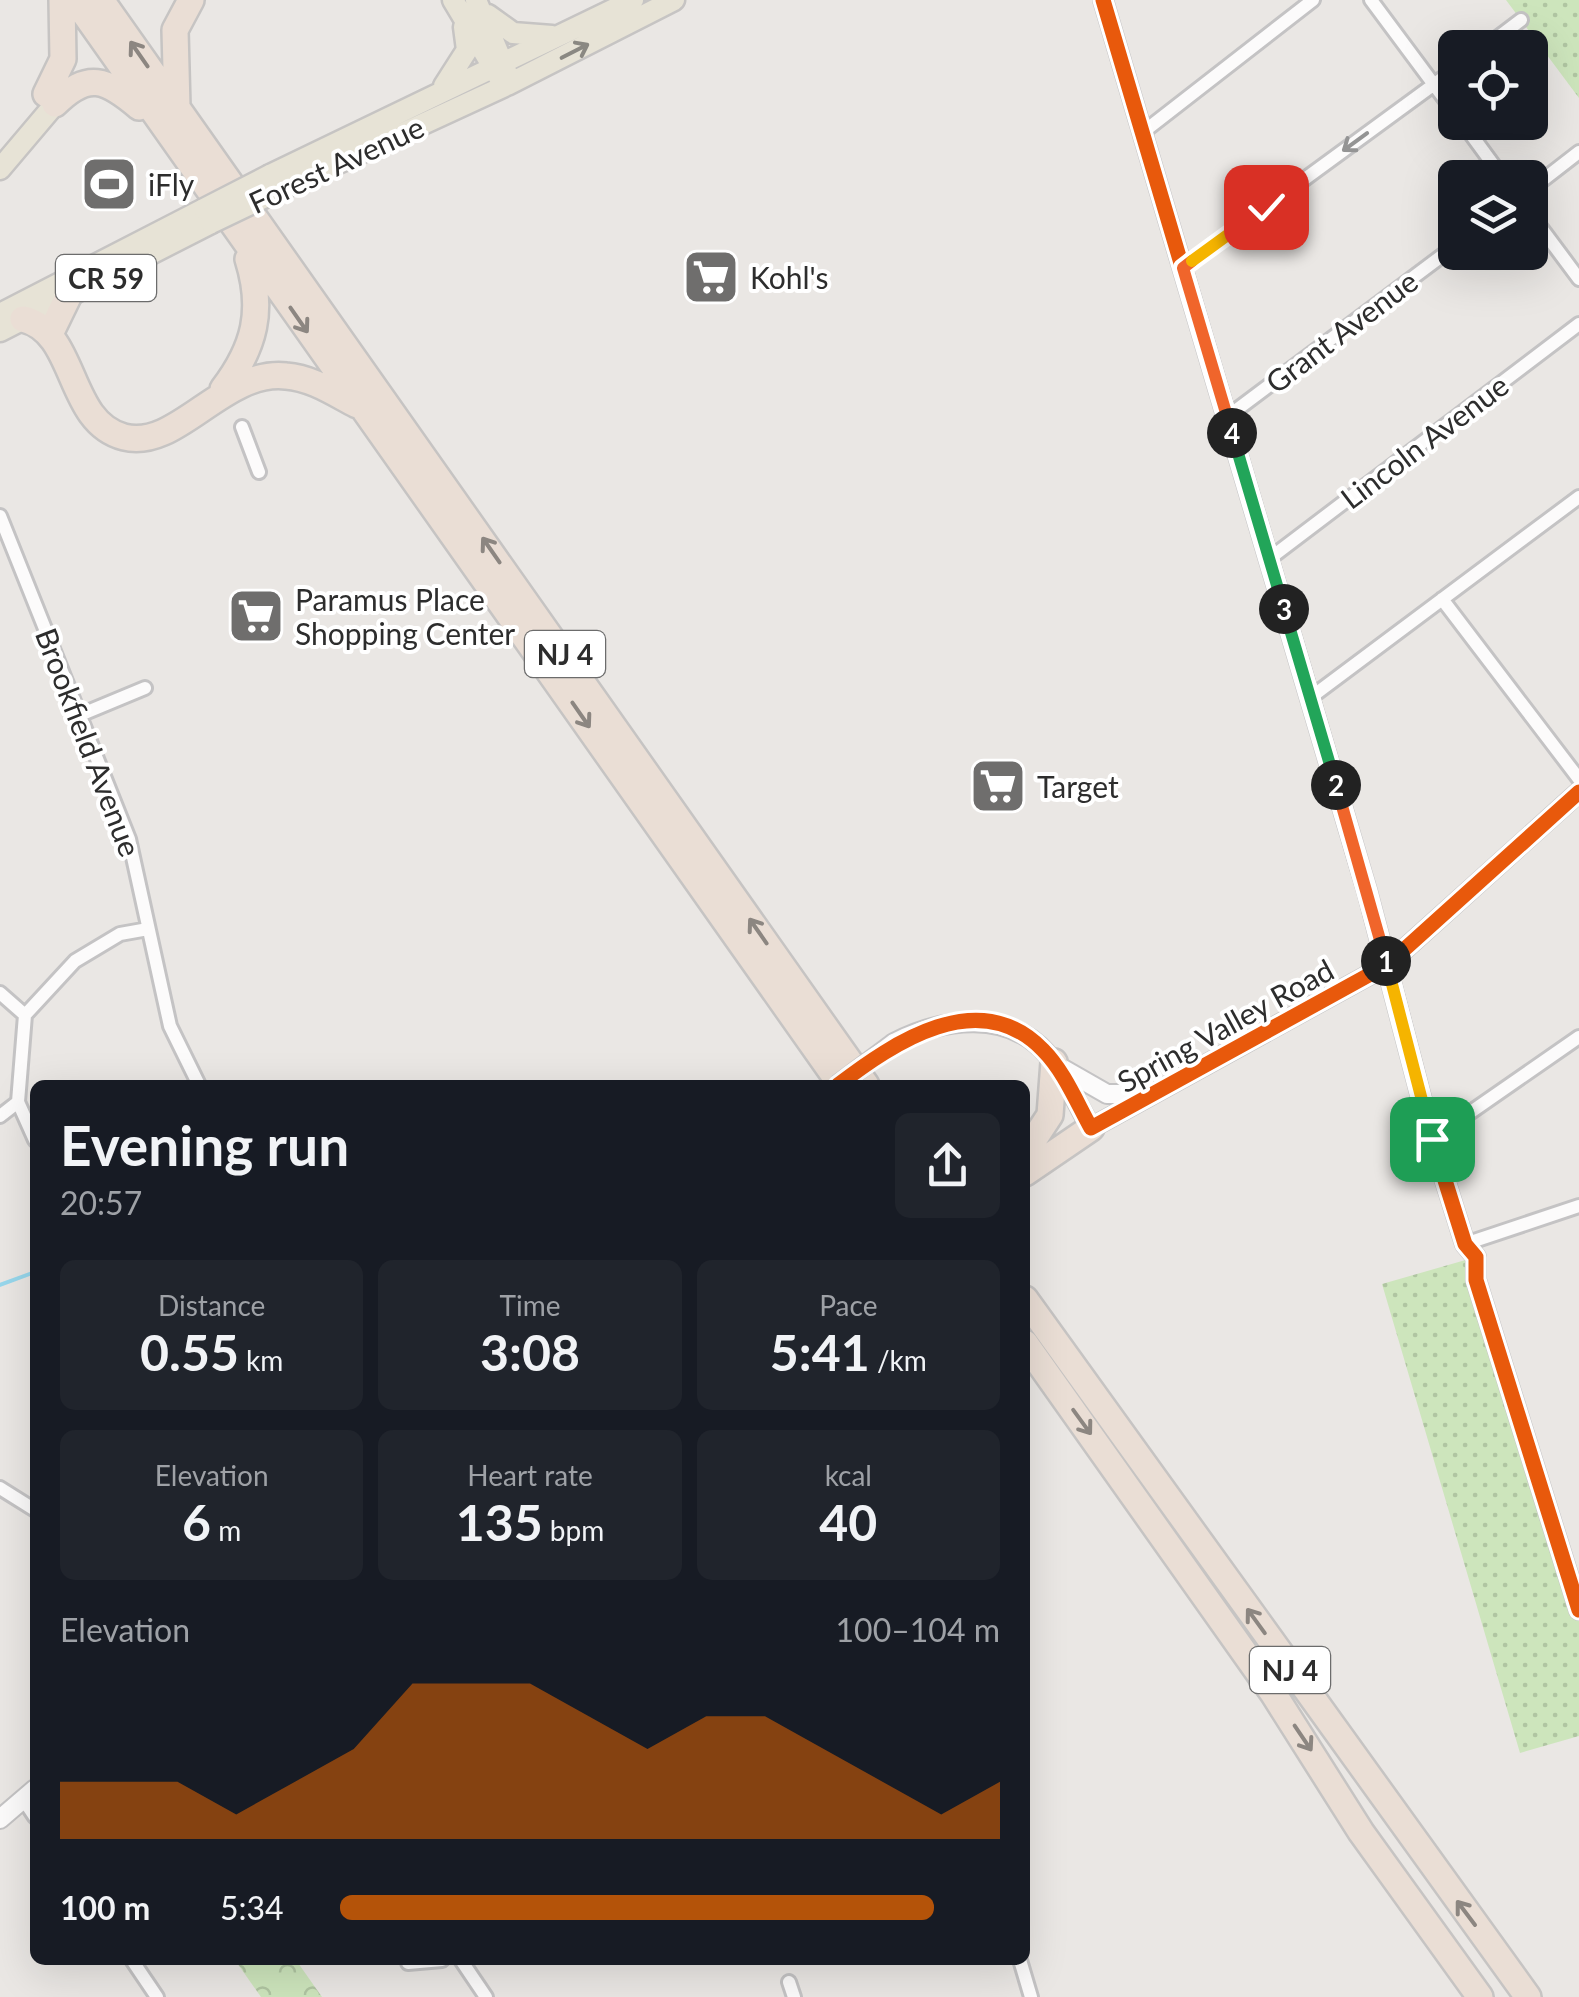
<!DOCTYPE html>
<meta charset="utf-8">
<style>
body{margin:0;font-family:Lato,sans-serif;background:#20242c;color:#f1f3f6;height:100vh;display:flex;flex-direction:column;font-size:38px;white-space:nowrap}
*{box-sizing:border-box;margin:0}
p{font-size:32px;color:#9ea1a6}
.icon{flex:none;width:55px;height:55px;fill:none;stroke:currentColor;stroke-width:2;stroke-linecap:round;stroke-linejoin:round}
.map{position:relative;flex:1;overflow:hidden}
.details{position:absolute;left:30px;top:1080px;width:1000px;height:885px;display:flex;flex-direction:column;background:#171b24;border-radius:15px;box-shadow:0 10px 40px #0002}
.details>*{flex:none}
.buttons{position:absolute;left:1438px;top:30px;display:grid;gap:20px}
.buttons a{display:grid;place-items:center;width:110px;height:110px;border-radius:15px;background:#171b24;box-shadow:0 10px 40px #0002;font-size:50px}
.pin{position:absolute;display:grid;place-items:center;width:85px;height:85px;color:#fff;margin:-42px;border-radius:20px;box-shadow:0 5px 15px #0006}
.km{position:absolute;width:50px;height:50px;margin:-25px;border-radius:50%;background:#222;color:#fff;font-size:28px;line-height:50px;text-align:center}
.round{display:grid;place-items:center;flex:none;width:105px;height:105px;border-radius:15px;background:#20242c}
.overview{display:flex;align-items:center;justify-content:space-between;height:170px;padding:0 30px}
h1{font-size:55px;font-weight:700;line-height:75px}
.stats{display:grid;grid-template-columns:repeat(3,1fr);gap:15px;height:170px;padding:10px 30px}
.stats div{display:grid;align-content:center;border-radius:15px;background:#20242c;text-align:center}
.stats b{font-size:50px;font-weight:700}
.stats small{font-size:28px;font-weight:400}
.stats p{font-size:28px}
.chart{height:280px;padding:20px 30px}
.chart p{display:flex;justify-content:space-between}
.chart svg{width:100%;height:180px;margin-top:10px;fill:#b45309;opacity:.7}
ul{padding:0 30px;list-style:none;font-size:32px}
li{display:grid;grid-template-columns:160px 120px 1fr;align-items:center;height:75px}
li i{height:25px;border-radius:12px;background:#b45309}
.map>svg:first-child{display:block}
.green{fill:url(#green-dots)}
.forest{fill:url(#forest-crowns)}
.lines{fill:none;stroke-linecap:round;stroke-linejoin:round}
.stream{stroke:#97d7ec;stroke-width:4}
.street-casing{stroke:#c4c3c4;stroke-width:18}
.secondary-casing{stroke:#c4c3c4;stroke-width:22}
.primary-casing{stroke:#c6c4c3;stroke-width:25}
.highway-casing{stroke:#c6c4c3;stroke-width:30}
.street{stroke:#fcfbfb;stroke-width:12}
.secondary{stroke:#fcfbfb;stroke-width:18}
.primary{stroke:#e7e3d6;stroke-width:20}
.highway{stroke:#eaded5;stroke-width:25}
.secondary-bridge-casing{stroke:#c4c3c4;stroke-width:22;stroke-linecap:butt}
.primary-bridge-casing{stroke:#c6c4c3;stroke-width:25;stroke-linecap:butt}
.secondary-bridge{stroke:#fcfbfb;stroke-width:18}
.primary-bridge{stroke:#e7e3d6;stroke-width:20}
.cycleway-casing{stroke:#fff;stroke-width:21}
.cycleway{stroke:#e8590c;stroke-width:15}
.oneway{stroke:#8a8882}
.oneway2{stroke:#8c8681}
.oneway3{stroke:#949494}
.split-1-casing{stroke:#fff;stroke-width:20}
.split-2-casing{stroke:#fff;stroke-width:20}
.split-3-casing{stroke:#fff;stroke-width:20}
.split-4-casing{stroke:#fff;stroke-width:20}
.split-5-casing{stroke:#fff;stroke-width:20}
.split-6-casing{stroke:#fff;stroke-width:20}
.split-1{stroke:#f5b400;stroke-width:12}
.split-2{stroke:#f0652b;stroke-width:12}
.split-3{stroke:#22a559;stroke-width:12}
.split-4{stroke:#22a559;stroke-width:12}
.split-5{stroke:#f0652b;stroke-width:12}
.split-6{stroke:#f5b400;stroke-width:12}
.labels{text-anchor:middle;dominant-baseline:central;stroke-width:8;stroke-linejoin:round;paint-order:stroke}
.shield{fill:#fff;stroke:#6c6c6c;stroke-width:2.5}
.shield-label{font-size:28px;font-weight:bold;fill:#2d2d2d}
.street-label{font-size:30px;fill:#2d2d2d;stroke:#fff}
.poi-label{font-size:30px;fill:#2d2d2d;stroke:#fff;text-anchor:start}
</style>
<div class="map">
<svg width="1579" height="1997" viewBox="0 0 1579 1997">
<defs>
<pattern id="green-dots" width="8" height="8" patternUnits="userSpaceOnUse" patternTransform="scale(2.5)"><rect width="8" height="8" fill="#cde5bc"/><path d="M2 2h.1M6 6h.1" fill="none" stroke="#b0c5a2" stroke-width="1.8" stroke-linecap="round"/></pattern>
<pattern id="forest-crowns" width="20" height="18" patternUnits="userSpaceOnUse" patternTransform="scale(2.5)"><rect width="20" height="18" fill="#cde5bc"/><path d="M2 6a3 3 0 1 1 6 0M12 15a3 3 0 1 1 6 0" fill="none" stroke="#b0c5a2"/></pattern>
</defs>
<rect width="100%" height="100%" fill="#eae7e4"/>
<!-- green -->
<path class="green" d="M1506 0H1579V98Z
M1476 1257 1579 1610V1736L1520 1753 1382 1284Z"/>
<!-- forest -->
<path class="forest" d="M235 1960H296L322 1997H261Z"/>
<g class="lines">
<!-- stream -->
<path class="stream" d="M0 1285 35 1272"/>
<!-- street casing -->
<g class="street-casing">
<path id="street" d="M1371 0 1455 113
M1484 48 1521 20
M1462 122 1503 178
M1142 133 1313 0
M1530 190 1579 152
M1530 213 1579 279
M1183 268 1455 69
M1227 417 1455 246
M242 427 259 472
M0 516 129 839 170 1026 199 1085
M1269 559 1579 324
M1442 599 1579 779
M1310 698 1579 497
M80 715 145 688
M0 993 25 1015
M0 1116 18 1102
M1432 1139 1579 1037
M35 1140 18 1102 25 1015 75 961 120 934 148 929
M1465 1244 1579 1206
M0 1488 35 1510
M23 1799 35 1817
M132 1960 157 1997
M461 1960 486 1997
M1020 1960 1031 1997
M408 1963 442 1960
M789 1982 794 1997"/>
</g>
<!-- secondary casing -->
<g class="secondary-casing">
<path id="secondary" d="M1103 0 1367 891 1432 1139 1465 1244 1476 1257V1280L1579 1610
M894 1043C942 1018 1008 1009 1047 1054 1065 1075 1077 1104 1091 1128L1387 965 1579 792
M1058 1066 1107 1094H1149
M0 1819 35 1789"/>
</g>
<!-- primary casing -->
<g class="primary-casing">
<path id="primary" d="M453 0 499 77
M476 0 506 71
M488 15 513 33 552 36
M444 86 467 50 464 27
M0 169 55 104
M270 175 633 0
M282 189 507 85 674 0
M0 314 204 209
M0 331 211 223"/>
</g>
<!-- highway casing -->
<g class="highway-casing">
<path id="highway" d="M75 0 841 1085
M101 0 866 1085
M46 94 63 59 62 0
M55 104C88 71 106 79 139 107
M177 107 175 30 191 0
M23 319C78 332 66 422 124 437 177 451 223 369 286 376 312 378 334 393 357 405
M50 334 68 297
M223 389C255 347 264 310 248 259
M1027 1150 1050 1115 1054 1062
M1025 1173 1091 1128
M1025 1299 1528 1997
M1025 1343 1273 1693 1361 1832 1480 1997"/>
</g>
<!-- street -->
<use href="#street" class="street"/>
<!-- secondary -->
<use href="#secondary" class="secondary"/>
<!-- primary -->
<use href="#primary" class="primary"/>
<!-- highway -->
<use href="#highway" class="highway"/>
<!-- secondary-bridge casing -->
<g class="secondary-bridge-casing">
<path id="secondary-bridge" d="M838 1085 894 1043"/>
</g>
<!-- primary-bridge casing -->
<g class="primary-bridge-casing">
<path id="primary-bridge" d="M204 209 270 175
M211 223 282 189"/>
</g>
<!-- secondary-bridge -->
<use href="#secondary-bridge" class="secondary-bridge"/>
<!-- primary-bridge -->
<use href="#primary-bridge" class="primary-bridge"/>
<!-- cycleway casing -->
<g class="cycleway-casing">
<path id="cycleway" d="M1103 0 1367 891 1432 1139 1465 1244 1476 1257V1280L1579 1610
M838 1085C893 1043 979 984 1043 1050 1064 1071 1077 1103 1091 1128L1387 965 1579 792"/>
</g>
<!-- cycleway -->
<use href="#cycleway" class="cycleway"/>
</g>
<!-- one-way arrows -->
<defs><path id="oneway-shaft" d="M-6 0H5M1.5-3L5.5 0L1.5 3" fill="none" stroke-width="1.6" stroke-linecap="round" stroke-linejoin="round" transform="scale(2.5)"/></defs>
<use class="oneway" href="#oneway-shaft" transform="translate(575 51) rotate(-27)"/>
<g class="oneway2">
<use href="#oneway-shaft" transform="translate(139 54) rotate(-125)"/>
<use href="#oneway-shaft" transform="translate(299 320) rotate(55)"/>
<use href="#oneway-shaft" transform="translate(491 550) rotate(-125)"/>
<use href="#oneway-shaft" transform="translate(581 715) rotate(55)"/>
<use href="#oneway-shaft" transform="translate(758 931) rotate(-125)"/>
<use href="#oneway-shaft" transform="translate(1082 1422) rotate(54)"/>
<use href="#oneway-shaft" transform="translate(1256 1621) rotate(-126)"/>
<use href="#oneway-shaft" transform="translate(1303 1738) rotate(56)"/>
<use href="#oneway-shaft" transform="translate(1466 1913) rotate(-127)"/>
</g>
<use class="oneway3" href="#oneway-shaft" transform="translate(1355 142) rotate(144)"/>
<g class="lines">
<!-- split-1 casing -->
<g class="split-1-casing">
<path id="split-1" d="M1386 961 1432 1139"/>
</g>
<!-- split-2 casing -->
<g class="split-2-casing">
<path id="split-2" d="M1336 785 1386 961"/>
</g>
<!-- split-3 casing -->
<g class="split-3-casing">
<path id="split-3" d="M1284 609 1336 785"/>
</g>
<!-- split-4 casing -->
<g class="split-4-casing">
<path id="split-4" d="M1232 433 1284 609"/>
</g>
<!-- split-5 casing -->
<g class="split-5-casing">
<path id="split-5" d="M1192 261 1183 268 1232 433"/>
</g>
<!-- split-6 casing -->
<g class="split-6-casing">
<path id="split-6" d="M1192 261 1266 207"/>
</g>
<!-- split-1 -->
<use href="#split-1" class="split-1"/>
<!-- split-2 -->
<use href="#split-2" class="split-2"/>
<!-- split-3 -->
<use href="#split-3" class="split-3"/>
<!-- split-4 -->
<use href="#split-4" class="split-4"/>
<!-- split-5 -->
<use href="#split-5" class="split-5"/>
<!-- split-6 -->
<use href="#split-6" class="split-6"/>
</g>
<!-- icons -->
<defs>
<g id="stadium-square" transform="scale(2.875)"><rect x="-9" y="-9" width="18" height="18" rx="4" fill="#6f6e6d" stroke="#fff"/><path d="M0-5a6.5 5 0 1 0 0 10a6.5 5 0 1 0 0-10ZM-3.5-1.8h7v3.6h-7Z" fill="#fff"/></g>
<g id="supermarket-square" transform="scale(2.875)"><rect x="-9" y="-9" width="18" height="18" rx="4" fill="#6f6e6d" stroke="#fff"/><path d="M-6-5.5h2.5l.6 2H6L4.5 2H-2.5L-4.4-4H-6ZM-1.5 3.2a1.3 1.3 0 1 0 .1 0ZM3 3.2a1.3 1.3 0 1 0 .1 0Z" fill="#fff"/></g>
</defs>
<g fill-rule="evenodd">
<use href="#stadium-square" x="109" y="184"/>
<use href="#supermarket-square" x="711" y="277"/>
<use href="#supermarket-square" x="256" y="616"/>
<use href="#supermarket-square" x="998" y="786"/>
</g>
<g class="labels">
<!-- shield labels -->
<g class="shield">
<rect x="56" y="255" width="100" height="46" rx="8"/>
<rect x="525" y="631" width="80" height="46" rx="8"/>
<rect x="1250" y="1647" width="80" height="46" rx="8"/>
</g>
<g class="shield-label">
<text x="106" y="278">CR 59</text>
<text x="565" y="654">NJ 4</text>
<text x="1290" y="1670">NJ 4</text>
</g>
<!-- street labels -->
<g class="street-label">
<text transform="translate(336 164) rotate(-25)">Forest Avenue</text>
<text transform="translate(1341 331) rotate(-37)">Grant Avenue</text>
<text transform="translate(1424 441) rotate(-37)">Lincoln Avenue</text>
<text transform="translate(89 742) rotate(69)">Brookfield Avenue</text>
<text transform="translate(1225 1025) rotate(-29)">Spring Valley Road</text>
</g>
<!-- poi labels -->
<g class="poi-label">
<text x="148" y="184">iFly</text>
<text x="750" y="277">Kohl's</text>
<text x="295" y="599">Paramus Place<tspan x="295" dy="34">Shopping Center</tspan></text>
<text x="1037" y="786">Target</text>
</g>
</g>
</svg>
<div class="buttons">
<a><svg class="icon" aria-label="locate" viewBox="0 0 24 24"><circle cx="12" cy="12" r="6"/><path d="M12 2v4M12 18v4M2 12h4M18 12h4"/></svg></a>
<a><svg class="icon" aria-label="layers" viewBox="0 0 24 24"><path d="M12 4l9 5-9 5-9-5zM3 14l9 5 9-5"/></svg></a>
</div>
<div class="pin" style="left:1432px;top:1139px;background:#1e9e55"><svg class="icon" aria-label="arrive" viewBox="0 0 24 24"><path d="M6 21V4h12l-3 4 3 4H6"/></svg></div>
<div class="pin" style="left:1266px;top:207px;background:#d93025"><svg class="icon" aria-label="check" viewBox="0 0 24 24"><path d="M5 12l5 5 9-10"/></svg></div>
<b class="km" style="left:1386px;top:961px">1</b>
<b class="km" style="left:1336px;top:785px">2</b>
<b class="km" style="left:1284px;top:609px">3</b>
<b class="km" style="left:1232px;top:433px">4</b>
<section class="details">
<div class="overview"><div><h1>Evening run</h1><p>20:57</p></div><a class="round"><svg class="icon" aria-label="share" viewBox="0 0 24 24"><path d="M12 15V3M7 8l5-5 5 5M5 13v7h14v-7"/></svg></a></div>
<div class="stats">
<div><p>Distance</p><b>0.55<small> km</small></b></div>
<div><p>Time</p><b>3:08</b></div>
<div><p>Pace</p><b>5:41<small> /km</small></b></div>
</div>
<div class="stats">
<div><p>Elevation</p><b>6<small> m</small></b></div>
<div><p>Heart rate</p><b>135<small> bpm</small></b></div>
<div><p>kcal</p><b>40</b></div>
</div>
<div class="chart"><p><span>Elevation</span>100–104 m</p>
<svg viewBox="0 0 160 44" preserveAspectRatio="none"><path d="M0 44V30L10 30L20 30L30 38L40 30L50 22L60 6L70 6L80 6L90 14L100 22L110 14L120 14L130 22L140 30L150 38L160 30V44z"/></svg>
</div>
<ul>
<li><b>100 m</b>5:34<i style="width:90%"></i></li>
</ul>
</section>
</div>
